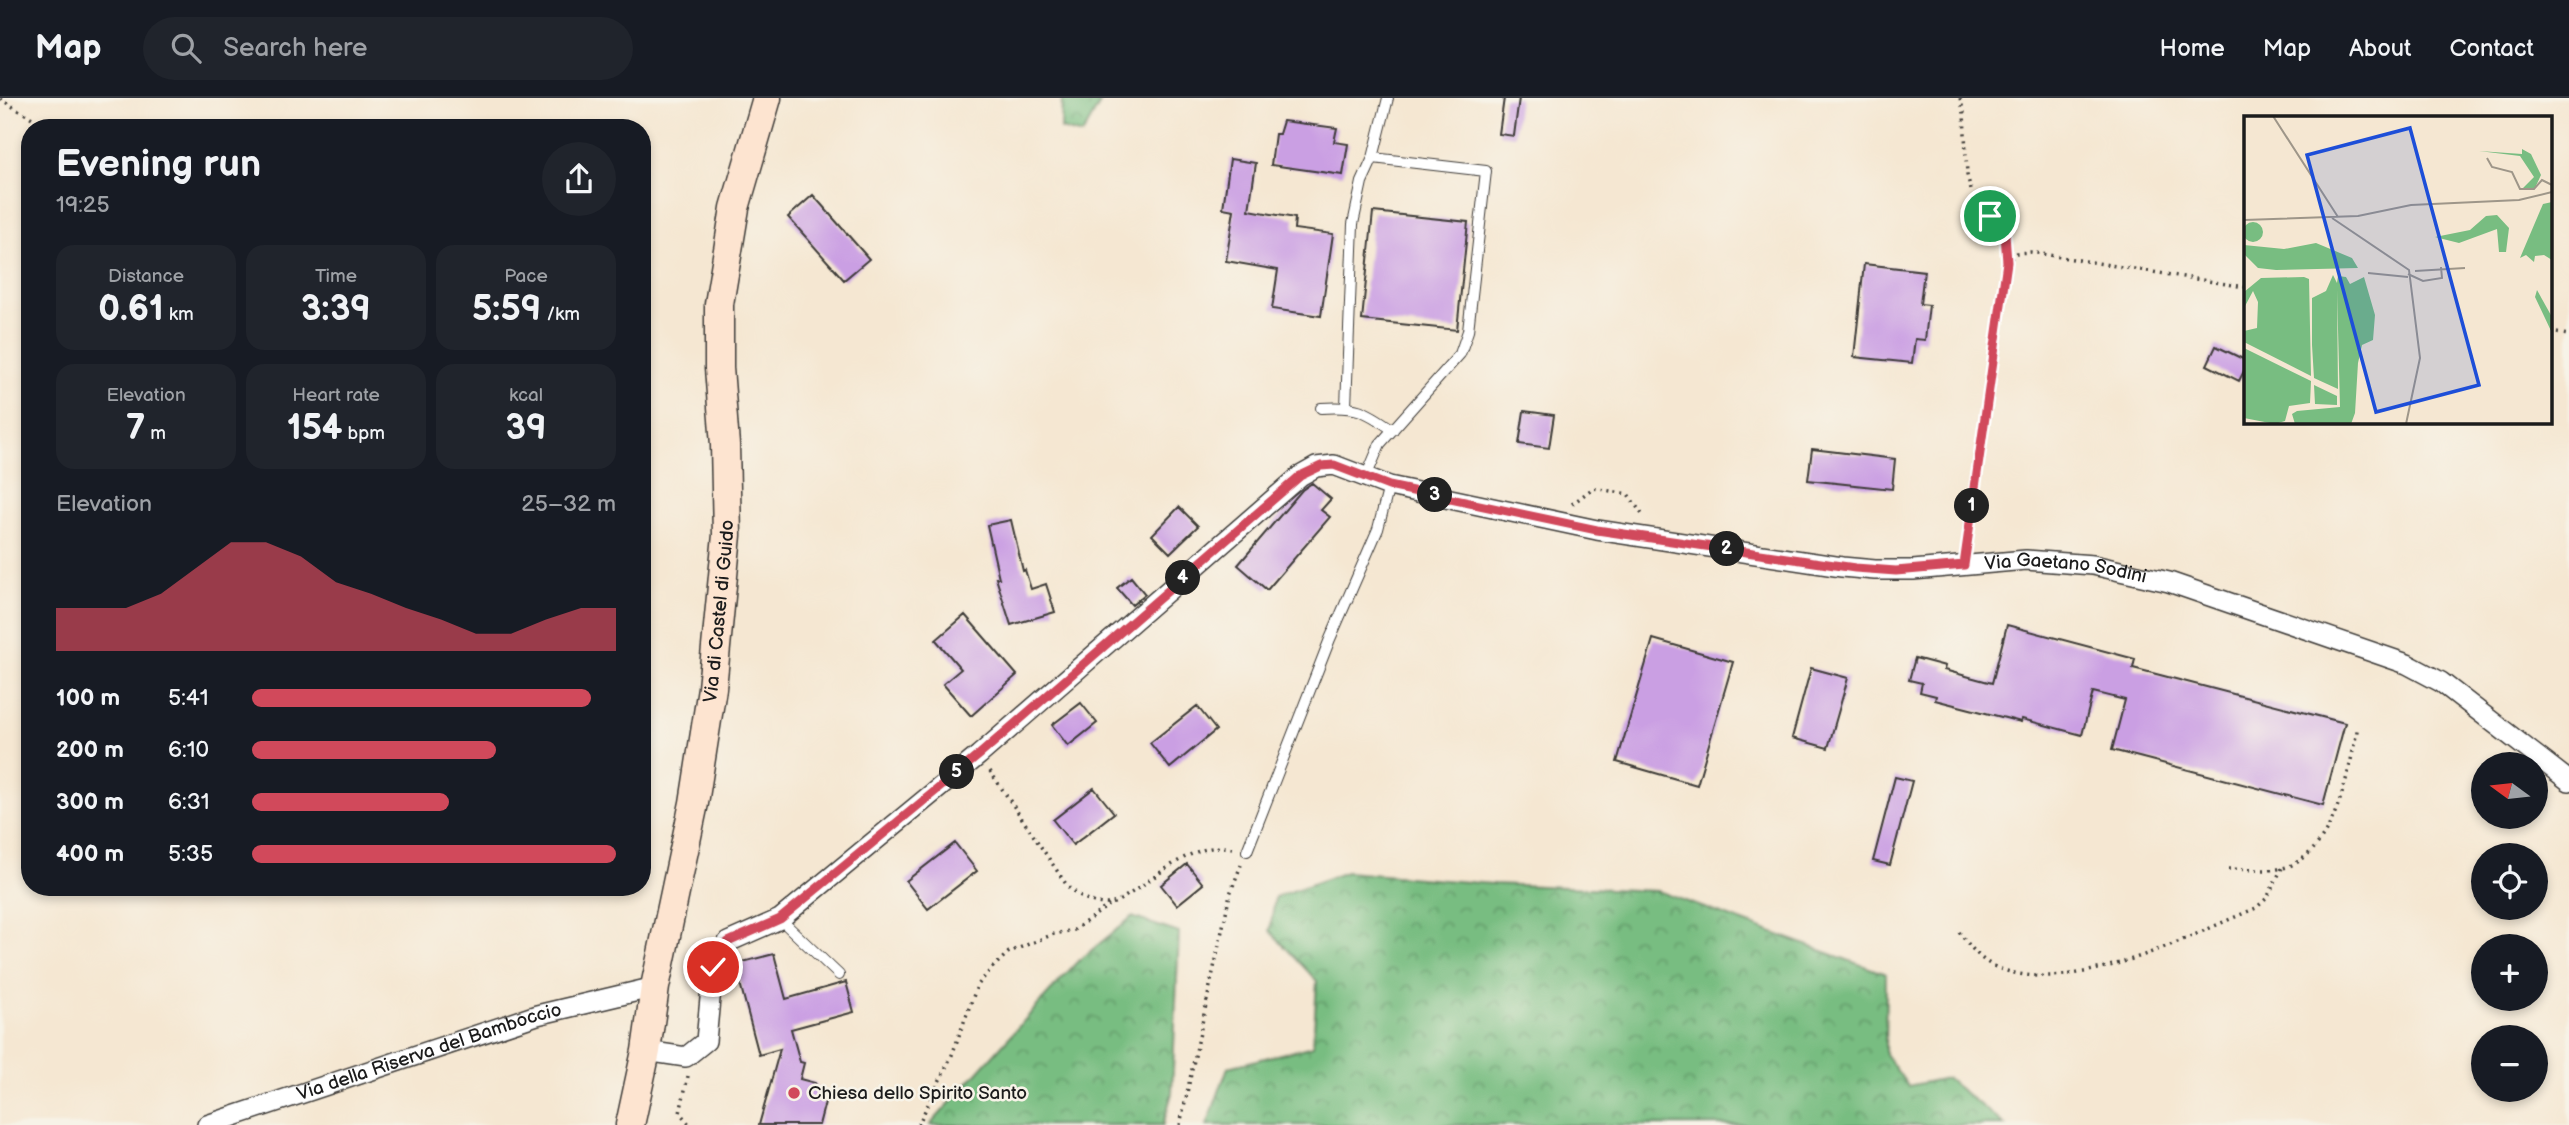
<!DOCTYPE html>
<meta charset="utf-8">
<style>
body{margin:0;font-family:"Balsamiq Sans",sans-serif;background:#20242c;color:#f1f3f6;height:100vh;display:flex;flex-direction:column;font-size:26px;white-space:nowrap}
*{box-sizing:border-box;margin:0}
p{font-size:23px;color:#9ea1a6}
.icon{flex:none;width:38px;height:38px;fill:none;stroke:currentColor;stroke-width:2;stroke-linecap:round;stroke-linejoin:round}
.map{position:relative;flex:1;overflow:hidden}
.details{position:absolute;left:21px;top:21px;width:630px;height:777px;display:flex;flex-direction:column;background:#171b24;border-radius:28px;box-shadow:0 4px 10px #0003}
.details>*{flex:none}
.needle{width:46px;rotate:285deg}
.buttons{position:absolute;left:2471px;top:654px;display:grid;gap:14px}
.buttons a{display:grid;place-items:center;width:77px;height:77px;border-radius:50%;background:#171b24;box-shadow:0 4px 10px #0003;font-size:35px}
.pin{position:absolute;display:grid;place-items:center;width:60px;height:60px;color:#fff;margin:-30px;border:4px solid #fff;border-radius:50%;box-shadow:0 2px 7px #0007}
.km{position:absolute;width:35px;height:35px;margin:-18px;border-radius:50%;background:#222;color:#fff;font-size:19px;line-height:35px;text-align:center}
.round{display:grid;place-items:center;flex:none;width:74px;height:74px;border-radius:37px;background:#20242c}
.summary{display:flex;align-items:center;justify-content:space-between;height:119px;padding:0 35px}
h1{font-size:38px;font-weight:700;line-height:52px}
.metrics{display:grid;grid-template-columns:repeat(3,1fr);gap:10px;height:119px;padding:7px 35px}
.metrics div{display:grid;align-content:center;border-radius:18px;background:#20242c;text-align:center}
.metrics b{font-size:35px;font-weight:700}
.metrics small{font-size:19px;font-weight:400}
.metrics p{font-size:19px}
.chart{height:196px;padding:14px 35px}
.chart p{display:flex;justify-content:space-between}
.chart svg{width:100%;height:126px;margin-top:7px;fill:#d1495b;opacity:.7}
ul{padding:0 35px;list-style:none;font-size:23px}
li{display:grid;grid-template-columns:112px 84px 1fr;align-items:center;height:52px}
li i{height:18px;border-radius:9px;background:#d1495b}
header{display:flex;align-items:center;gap:42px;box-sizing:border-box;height:98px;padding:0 35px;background:#171b24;border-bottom:2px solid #363941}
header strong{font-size:33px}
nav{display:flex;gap:38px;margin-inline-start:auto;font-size:24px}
.search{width:490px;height:63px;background:#20242c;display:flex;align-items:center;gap:18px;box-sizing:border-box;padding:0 24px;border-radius:38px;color:#9ea1a6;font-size:26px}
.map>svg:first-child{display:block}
.forest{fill:url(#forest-crowns);stroke:#4a6c4e;stroke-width:2}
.building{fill:#ca9fe3}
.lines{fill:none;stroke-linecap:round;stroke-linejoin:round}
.lane-casing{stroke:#3d3a37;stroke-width:12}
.street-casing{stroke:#3d3a37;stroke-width:22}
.secondary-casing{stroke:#3d3a37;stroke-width:31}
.path{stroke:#3d3a37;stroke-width:3.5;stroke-dasharray:2 5;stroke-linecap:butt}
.lane{stroke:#fff;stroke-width:10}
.street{stroke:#fff;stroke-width:19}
.secondary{stroke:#fde4d0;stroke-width:28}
.route-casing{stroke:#fff;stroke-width:14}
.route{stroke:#d1495b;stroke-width:9}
.poi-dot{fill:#d1495b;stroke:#f7f3e8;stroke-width:2.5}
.labels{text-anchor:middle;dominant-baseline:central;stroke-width:5;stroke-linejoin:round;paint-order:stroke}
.street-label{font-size:19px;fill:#1c1c1c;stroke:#f7f3e8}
.poi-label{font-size:19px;fill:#1c1c1c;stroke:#f7f3e8;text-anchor:start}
.inset-road{fill:none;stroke:#9e9689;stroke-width:2}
.view{fill:#1d4ed8;fill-opacity:0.15;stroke:#1d4ed8;stroke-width:3.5}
.inset-edge{fill:none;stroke:#1c1c1c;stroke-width:3.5}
</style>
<header>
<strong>Map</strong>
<div class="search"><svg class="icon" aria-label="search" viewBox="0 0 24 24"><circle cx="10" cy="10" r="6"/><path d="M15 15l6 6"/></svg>Search here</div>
<nav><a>Home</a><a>Map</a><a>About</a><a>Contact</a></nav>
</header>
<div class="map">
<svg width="2569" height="1027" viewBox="0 0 2569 1027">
<defs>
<pattern id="forest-crowns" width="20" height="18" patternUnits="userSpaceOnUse" patternTransform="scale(1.75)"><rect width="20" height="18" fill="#78bd81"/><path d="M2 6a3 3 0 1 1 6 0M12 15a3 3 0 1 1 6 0" fill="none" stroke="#629969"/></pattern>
</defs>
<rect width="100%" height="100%" fill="#f7f3e8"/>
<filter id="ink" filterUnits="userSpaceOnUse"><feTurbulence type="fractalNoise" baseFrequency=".0143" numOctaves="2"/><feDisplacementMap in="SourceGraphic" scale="14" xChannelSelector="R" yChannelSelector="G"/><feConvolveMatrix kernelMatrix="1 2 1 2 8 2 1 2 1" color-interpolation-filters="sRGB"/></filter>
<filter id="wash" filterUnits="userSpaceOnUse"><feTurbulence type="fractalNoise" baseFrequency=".00686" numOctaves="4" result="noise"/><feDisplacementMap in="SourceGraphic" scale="28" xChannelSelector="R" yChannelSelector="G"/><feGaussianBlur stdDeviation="1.57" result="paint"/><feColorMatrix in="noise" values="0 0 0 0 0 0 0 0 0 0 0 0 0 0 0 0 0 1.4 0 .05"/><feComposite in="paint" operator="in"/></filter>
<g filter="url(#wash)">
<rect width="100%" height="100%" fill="#f5e7d2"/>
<!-- forest -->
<path class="forest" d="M1062 0H1103L1082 37 1061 31Z
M1346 774 1493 786 1658 793 1886 876 1885 956 1908 988 1946 980 2005 1027H1207L1228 969 1313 948 1317 883 1270 833 1275 799Z
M1132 819 1179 835 1172 995 1163 1027H930L1076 865Z"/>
<g id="blocks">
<!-- building -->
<path class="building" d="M1504 0H1519L1514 38 1499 36Z
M1283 23 1337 30 1334 44 1348 46 1343 77 1271 67 1275 36H1279Z
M1230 61 1256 65 1249 112 1295 120 1294 131 1333 136 1321 218 1272 211 1278 172 1226 163 1234 112 1223 110Z
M813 97 869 161 844 182 788 119Z
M1373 114 1468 124 1457 232 1362 222Z
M1864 166 1924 173 1920 206 1929 207 1925 242 1915 241 1912 265 1854 259Z
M2216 248 2245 262V271L2239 283 2207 267Z
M1524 313 1554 317 1549 350 1519 346Z
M1812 351 1895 361 1892 391 1808 382Z
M1312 385 1331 401 1321 412 1330 419 1267 492 1238 467 1302 392Z
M1179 409 1198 428 1170 455 1152 437Z
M1011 422 1023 473 1025 472 1031 491 1046 486 1055 514 1011 527 996 480H999L987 427Z
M1131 479 1145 496 1132 507 1117 490Z
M965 517 1017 577 971 618 943 586 961 571 936 542Z
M2007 527 2135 561 2133 570 2345 625 2323 707 2112 652 2125 602 2093 594 2082 637 2022 621 2021 624 1935 602 1936 598 1920 594 1922 585 1909 582 1915 560 1945 568 1944 572 1992 585Z
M1653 541 1733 564 1697 687 1617 664Z
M1811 570 1848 580 1828 650 1792 640Z
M1081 605 1097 625 1068 648 1052 627Z
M1197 608 1216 632 1170 670 1150 645Z
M1895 679 1912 683 1890 767 1873 763Z
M1094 690 1114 715 1073 747 1053 722Z
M955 745 977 773 928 811 906 783Z
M1187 766 1203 786 1177 807 1161 787Z
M774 856 786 901 846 884 854 914 791 931 800 964 804 965 800 981 815 985 825 1004 819 1027H759L780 951 759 957 735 866Z"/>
</g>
</g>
<g filter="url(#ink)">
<use href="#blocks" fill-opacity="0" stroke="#3d3a37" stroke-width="2"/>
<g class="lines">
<!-- lane casing -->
<g class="lane-casing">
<path id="lane" d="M1346 309 1353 126 1362 84 1373 60 1388 0
M1321 310C1357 308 1364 311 1393 332
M1366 379 1380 346 1460 256 1468 233 1486 73 1373 60
M1247 753 1330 541 1378 431 1389 388
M780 821 839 877"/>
</g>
<!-- street casing -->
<g class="street-casing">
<g id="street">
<path id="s1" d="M646 953 686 959 706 943 713 869 728 844 780 821 979 657 1300 378 1316 369 1334 367 1389 388 1597 432 1842 469 1875 472H1913L2026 462 2093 467 2169 484 2407 566 2441 584 2569 683"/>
<path id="s2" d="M207 1027 537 917 655 889"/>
</g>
</g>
<!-- secondary casing -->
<g class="secondary-casing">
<g id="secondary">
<path id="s3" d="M630 1027 646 953 655 889 694 705 712 590 727 437 725 347 719 270V206L735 110 767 0"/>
</g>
</g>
<!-- path -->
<path class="path" d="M1960 0 1964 15 1967 77 1971 92 2005 136 2007 165
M0 1 49 30
M2550 234 2569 237
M1572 406 1593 390 1628 396 1644 419
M1966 450 2007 165 2016 155 2030 154 2245 189
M990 673 1068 789C1080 798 1091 806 1107 806 1114 807 1124 799 1131 795 1160 776 1195 743 1232 750
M2228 771C2245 771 2266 774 2283 770 2335 757 2349 672 2358 628
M1959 834C1970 848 1980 863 1998 870 2073 900 2186 839 2256 810L2267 800 2282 770
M688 978 680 1015 690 1027
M918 1027 952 957 977 888 991 871 1009 854 1054 836 1074 832 1109 807
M1180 1027 1230 796 1241 767"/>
<!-- lane -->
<use href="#lane" class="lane"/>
<!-- street -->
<use href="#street" class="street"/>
<!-- secondary -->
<use href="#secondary" class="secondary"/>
</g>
</g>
<g class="lines" filter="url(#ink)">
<!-- route casing -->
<g class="route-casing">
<path id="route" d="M713 869 728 844 780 821 979 657 1300 378 1321 368 1334 367 1389 388 1597 432 1855 470 1896 473 1964 467 2007 164 2005 136 1990 118"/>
</g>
<!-- route -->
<use href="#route" class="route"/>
</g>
<!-- markers -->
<circle class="poi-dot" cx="794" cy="995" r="7"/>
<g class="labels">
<!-- street labels -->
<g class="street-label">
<text stroke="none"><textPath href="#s1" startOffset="1690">Via Gaetano Sodini</textPath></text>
<text stroke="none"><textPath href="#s3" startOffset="522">Via di Castel di Guido</textPath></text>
<text stroke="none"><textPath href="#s2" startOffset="234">Via della Riserva del Bamboccio</textPath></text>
</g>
<!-- poi labels -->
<g class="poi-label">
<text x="808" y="995">Chiesa dello Spirito Santo</text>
</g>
</g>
<!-- overview -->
<g transform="translate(2244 18)">
<rect width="308" height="308" fill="#f5e7d2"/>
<path d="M278 33 287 38 297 59 291 72H279L290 61 276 40 235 35 278 38ZM308 86V144L300 139 291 140 290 146 282 139 276 142 299 88ZM253 99 265 112 262 136H255L253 113 215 127 191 121 226 114 242 100ZM-1 116a10 10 0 1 1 20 0a10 10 0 1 1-20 0ZM72 127 108 142 114 152 32 154 14 152 0 138V129L40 133ZM89 159 93 167 94 160 102 161 106 168 120 161 131 199 129 224 118 229 114 247 111 297 107 308H51L48 298 53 295 96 291 93 174 94 273 70 262 68 229V182L82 175ZM60 161 65 163 67 260 0 226V215L13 212 14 186 9 175 0 192V176L17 162ZM293 174 308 201V217L291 181ZM0 232 67 265 66 287 45 290 41 305 31 308 0 302ZM70 269 93 280V289L71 288Z" fill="#78bd81"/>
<path class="inset-road" d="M29 0 94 101M243 42 248 51 268 56 276 73H290L298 64 308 69M88 102 165 154 176 242 162 308M0 104 114 100 167 89 275 84 308 76M171 155 221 152M124 157 164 161M164 158 179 165 198 162 197 151"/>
<path class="view" d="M166 12 235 269 132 296 63 39Z"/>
<rect width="308" height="308" class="inset-edge"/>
</g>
</svg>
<div class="buttons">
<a><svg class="needle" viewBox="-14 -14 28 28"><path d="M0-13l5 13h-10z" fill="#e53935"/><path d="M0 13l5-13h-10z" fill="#9ea1a6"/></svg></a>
<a><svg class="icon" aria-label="locate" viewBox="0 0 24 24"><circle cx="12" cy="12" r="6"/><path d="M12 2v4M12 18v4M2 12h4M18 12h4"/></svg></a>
<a>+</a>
<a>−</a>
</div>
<div class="pin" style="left:1990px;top:118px;background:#1e9e55"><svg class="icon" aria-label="arrive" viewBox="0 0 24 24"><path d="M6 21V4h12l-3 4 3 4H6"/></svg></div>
<div class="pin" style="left:713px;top:869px;background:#d93025"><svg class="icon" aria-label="check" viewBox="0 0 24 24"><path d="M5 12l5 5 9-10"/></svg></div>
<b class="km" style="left:1972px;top:408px">1</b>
<b class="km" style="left:1727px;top:451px">2</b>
<b class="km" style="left:1435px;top:397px">3</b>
<b class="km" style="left:1183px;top:480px">4</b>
<b class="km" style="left:957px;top:674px">5</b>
<section class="details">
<div class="summary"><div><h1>Evening run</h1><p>19:25</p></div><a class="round"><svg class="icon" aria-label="share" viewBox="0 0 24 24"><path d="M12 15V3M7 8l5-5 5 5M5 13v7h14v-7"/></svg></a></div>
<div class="metrics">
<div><p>Distance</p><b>0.61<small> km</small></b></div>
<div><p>Time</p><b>3:39</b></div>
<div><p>Pace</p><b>5:59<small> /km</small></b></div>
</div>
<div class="metrics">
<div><p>Elevation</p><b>7<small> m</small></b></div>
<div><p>Heart rate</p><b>154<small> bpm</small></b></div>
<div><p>kcal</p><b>39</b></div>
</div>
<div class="chart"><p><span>Elevation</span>25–32 m</p>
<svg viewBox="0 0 160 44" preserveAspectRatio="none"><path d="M0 44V29L10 29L20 29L30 24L40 15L50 6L60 6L70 11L80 20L90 24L100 29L110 33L120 38L130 38L140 33L150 29L160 29V44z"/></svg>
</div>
<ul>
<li><b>100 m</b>5:41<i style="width:93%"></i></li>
<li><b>200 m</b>6:10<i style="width:67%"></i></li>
<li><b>300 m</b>6:31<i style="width:54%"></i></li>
<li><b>400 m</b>5:35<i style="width:100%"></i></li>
</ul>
</section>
</div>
